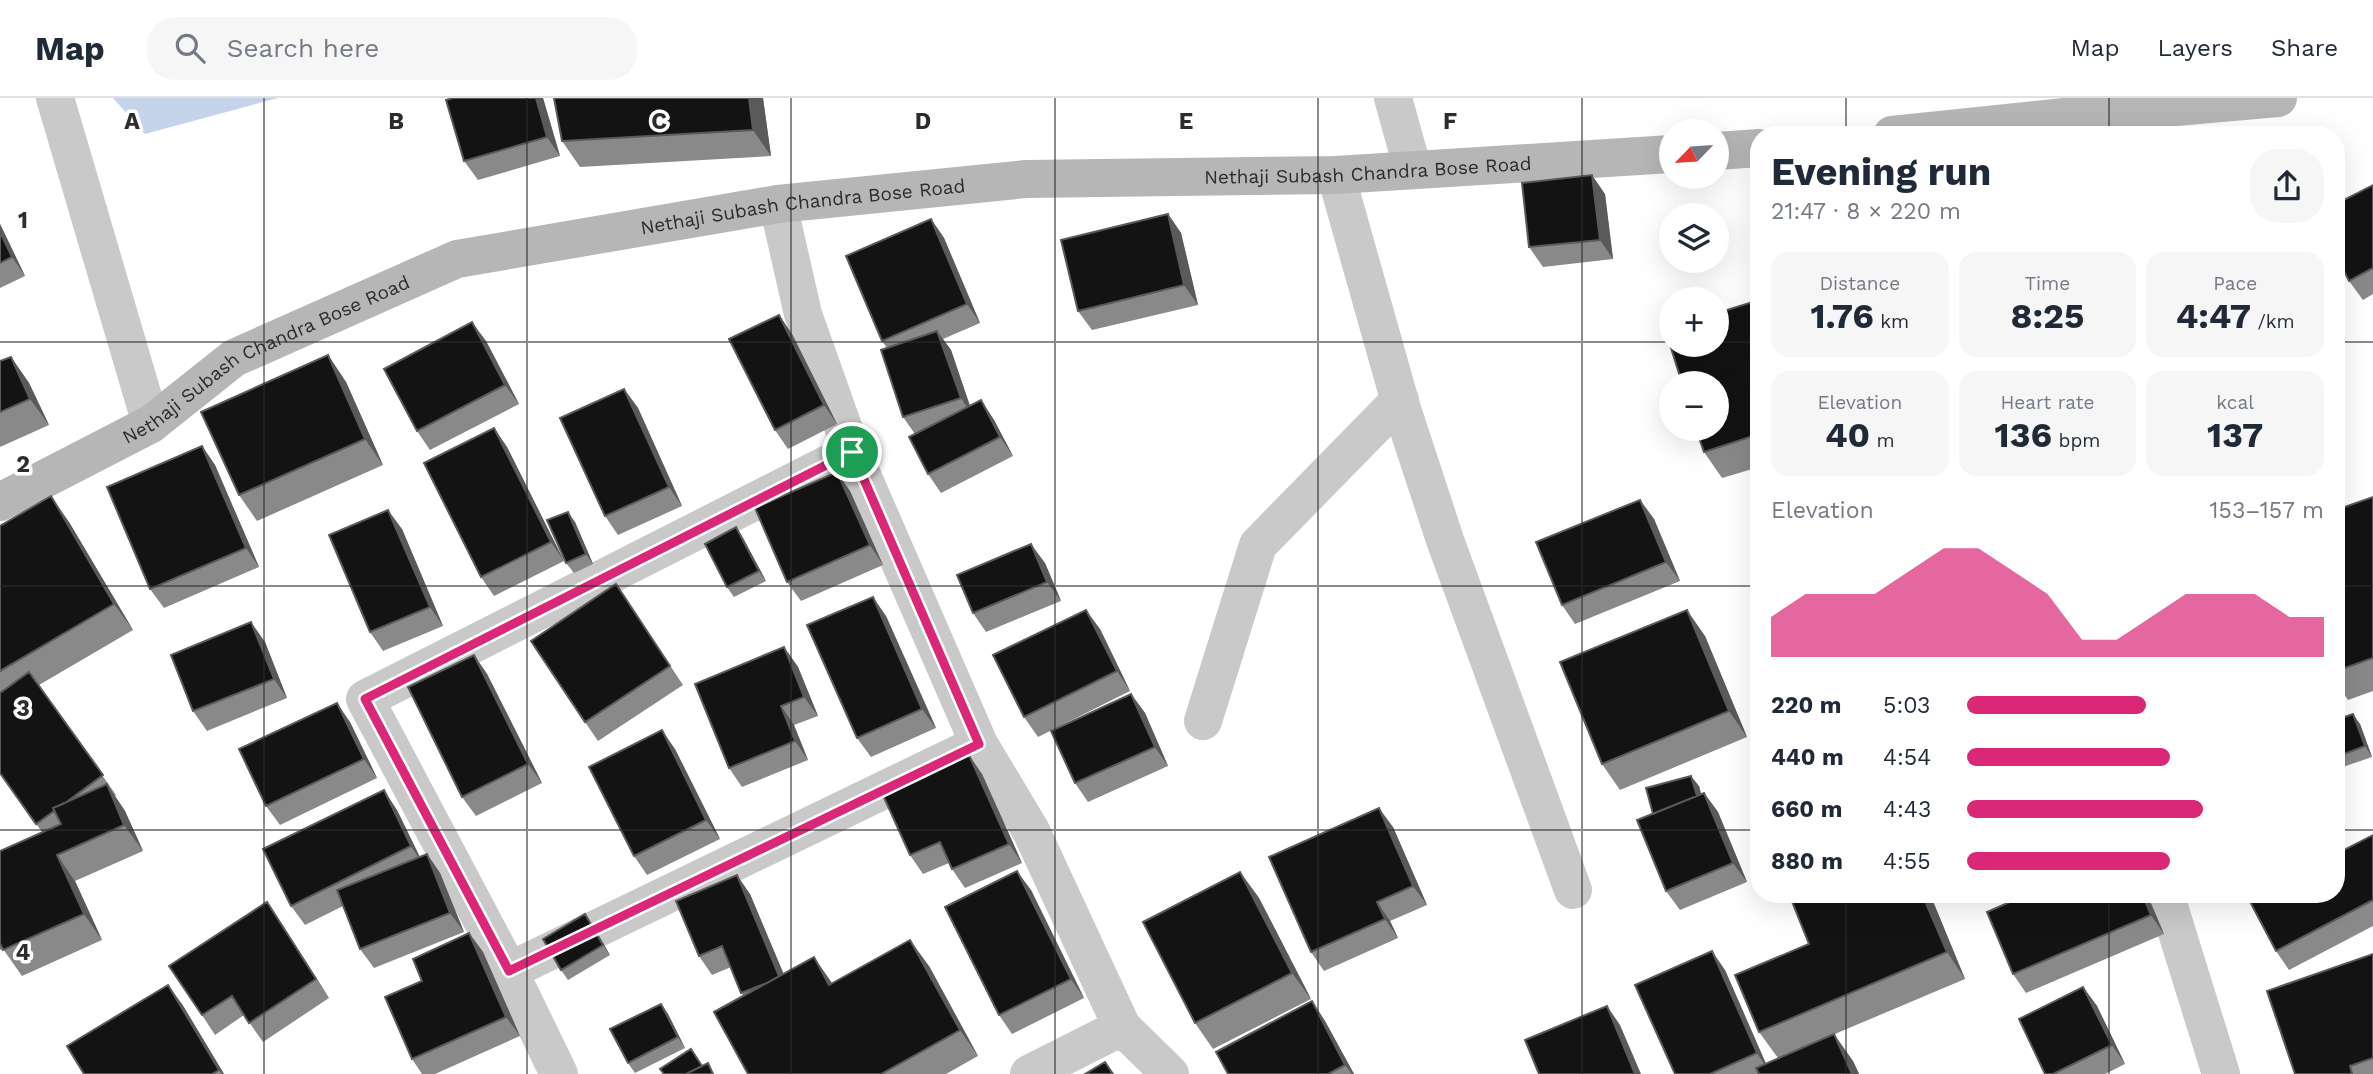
<!DOCTYPE html>
<meta charset="utf-8">
<style>
body{margin:0;font-family:"Work Sans",sans-serif;background:#f6f6f7;color:#1f2937;height:100vh;display:flex;flex-direction:column;font-size:26px;white-space:nowrap}
*{box-sizing:border-box;margin:0}
p{font-size:23px;color:#747a83}
.icon{flex:none;width:38px;height:38px;fill:none;stroke:currentColor;stroke-width:2;stroke-linecap:round;stroke-linejoin:round}
.map{position:relative;flex:1;overflow:hidden}
.sheet{position:absolute;left:1750px;top:28px;width:595px;height:777px;display:flex;flex-direction:column;background:#fff;border-radius:28px;box-shadow:0 7px 28px #0002}
.sheet>*{flex:none}
.needle{width:46px;rotate:245deg}
.tools{position:absolute;left:1659px;top:21px;display:grid;gap:14px}
.tools a{display:grid;place-items:center;width:70px;height:70px;border-radius:50%;background:#fff;box-shadow:0 7px 28px #0002;font-size:35px}
.pin{position:absolute;display:grid;place-items:center;width:60px;height:60px;color:#fff;margin:-30px;border:4px solid #fff;border-radius:50%;box-shadow:0 2px 7px #0007}
.round{display:grid;place-items:center;flex:none;width:74px;height:74px;border-radius:28px;background:#f6f6f7}
.summary{display:flex;align-items:center;justify-content:space-between;height:119px;padding:0 21px}
h1{font-size:38px;font-weight:700;line-height:52px}
.figures{display:grid;grid-template-columns:repeat(3,1fr);gap:10px;height:119px;padding:7px 21px}
.figures div{display:grid;align-content:center;border-radius:18px;background:#f6f6f7;text-align:center}
.figures b{font-size:35px;font-weight:700}
.figures small{font-size:19px;font-weight:400}
.figures p{font-size:19px}
.chart{height:196px;padding:14px 21px}
.chart p{display:flex;justify-content:space-between}
.chart svg{width:100%;height:126px;margin-top:7px;fill:#db2777;opacity:.7}
ul{padding:0 21px;list-style:none;font-size:23px}
li{display:grid;grid-template-columns:112px 84px 1fr;align-items:center;height:52px}
li i{height:18px;border-radius:9px;background:#db2777}
header{display:flex;align-items:center;gap:42px;box-sizing:border-box;height:98px;padding:0 35px;background:#fff;border-bottom:2px solid #e0e1e3}
header strong{font-size:33px}
nav{display:flex;gap:38px;margin-inline-start:auto;font-size:24px}
.search{width:490px;height:63px;background:#f6f6f7;display:flex;align-items:center;gap:18px;box-sizing:border-box;padding:0 24px;border-radius:28px;color:#747a83;font-size:26px}
.map>svg:first-child{display:block}
.water{fill:#c5d4eb}
.lines{fill:none;stroke-linecap:round;stroke-linejoin:round}
.minor{stroke:#c9c9c9;stroke-width:38}
.secondary{stroke:#b6b6b6;stroke-width:38}
.wall{fill:#898989}
.shaded-wall{fill:#5a5a5a}
.building{fill:#131313;stroke:#5a5a5a;stroke-width:2}
.route-casing{stroke:#fff;stroke-width:14}
.route{stroke:#db2777;stroke-width:9}
.grid{fill:none;stroke:#2c2c2c;stroke-width:2;stroke-opacity:0.55}
.labels{text-anchor:middle;dominant-baseline:central;stroke-width:7;stroke-linejoin:round;paint-order:stroke}
.street-label{font-size:19px;fill:#2c2c2c;stroke:#fff}
.grid-label{font-size:23px;text-anchor:middle;font-weight:bold;fill:#2c2c2c;stroke:#fff;stroke-width:7;stroke-linejoin:round;paint-order:stroke}
</style>
<header>
<strong>Map</strong>
<div class="search"><svg class="icon" aria-label="search" viewBox="0 0 24 24"><circle cx="10" cy="10" r="6"/><path d="M15 15l6 6"/></svg>Search here</div>
<nav><a>Map</a><a>Layers</a><a>Share</a></nav>
</header>
<div class="map">
<svg width="2373" height="976" viewBox="0 0 2373 976">
<rect width="100%" height="100%" fill="#fff"/>
<!-- water -->
<path class="water" d="M113 0H278L145 36Z"/>
<g class="lines">
<!-- minor -->
<path class="minor" d="M55 0 151 326
M1393 0 1413 72
M1336 77 1402 311 1445 442 1573 792
M778 106 803 216 852 354 979 646 1031 733 1122 929 1170 976
M1203 623 1258 447 1400 302
M2165 796 2221 976
M509 873 979 646
M559 976 509 873 365 601 852 354
M1029 976 1122 929"/>
<!-- secondary -->
<g class="secondary">
<path d="M1892 37 2073 18 2278 0"/>
<path d="M1717 53 1759 50"/>
<path id="s1" d="M0 404 151 326 234 260 457 161 778 106 1026 81 1336 77 1671 56"/>
</g>
</g>
<!-- wall -->
<path class="wall" d="M543 0 560 58 478 82 464 63Z
M763 0 771 58 580 69 562 43Z
M2373 87V196L2363 202 2349 183Z
M1605 96 1613 161 1543 169 1529 149Z
M1168 116 1181 135 1198 207 1092 232 1078 213Z
M931 121 944 140 980 225 943 241 951 252 970 308 981 302 994 322 1013 358 941 395 928 376 915 336 903 319 887 250 882 243Z
M0 126 25 178 0 190Z
M1759 202V369L1722 380 1704 354Z
M779 217 792 236 837 326 788 351 775 332Z
M486 243 519 306 430 352 417 333Z
M328 257 346 284 383 367 257 423 239 397Z
M11 259 29 285 49 327 0 349V263Z
M624 291 638 310 682 408 618 437 605 418Z
M494 330 507 349 564 463 494 498 481 479Z
M202 348 215 367 259 469 164 510 150 491Z
M850 393 883 467 801 503 787 484Z
M2373 399V593L2348 602 2336 584V412Z
M1640 402 1654 421 1680 483 1575 526 1562 507Z
M69 424 133 532 39 587 116 697 115 698 125 713 143 753 75 783 102 842 22 878 3 851 0 852V753L42 734 0 675V428Z
M575 424 593 466 574 475 566 465Z
M736 429 743 440 766 483 734 499 727 489Z
M402 431 443 528 383 553 370 534Z
M1045 465 1061 503 986 534 973 515Z
M616 486 683 587 598 643 585 624Z
M886 518 936 630 871 659 857 640Z
M1100 531 1130 593 1038 639 1024 619Z
M1705 538 1747 639 1620 692 1602 666Z
M265 544 287 600 207 633 193 613Z
M784 549 798 569 818 618 794 627 808 662 742 689 729 670Z
M474 557 487 576 542 685 476 718 462 699Z
M1131 596 1145 615 1168 668 1088 704 1075 685Z
M2336 622 2360 626 2372 659 2340 670 2336 665Z
M350 624 377 680 280 727 266 708Z
M675 651 720 741 647 777 634 758Z
M982 676 1022 765 965 790 952 771 949 765 923 776 910 757Z
M1699 688 1701 696 1704 695 1718 714 1747 784 1680 812 1666 793 1653 716Z
M397 712 420 759 427 756 440 775 464 834 374 870 360 851 343 808 305 827 291 808Z
M1393 729 1427 807 1390 823 1398 840 1324 873 1311 854Z
M2373 737V828L2289 872 2276 853 2336 796Z
M1240 774 1259 800 1311 901 1213 951 1195 925Z
M1031 792 1084 900 1012 936 999 917Z
M750 796 783 875 832 885 929 868 978 958 946 976H748L743 898 731 869 712 877 699 858Z
M1789 796H1930L1965 881 1778 960 1759 934 1809 846Z
M2028 796H2147L2164 836 2026 895 2013 876Z
M267 804 329 900 263 944 244 917 215 937 202 917Z
M585 816 592 826 610 857 568 882 561 872Z
M469 835 483 854 520 938 435 976H422L412 961 422 883Z
M2373 856V976H2295Z
M1725 872 1766 966 1853 963 1859 976H1675Z
M2083 889 2097 908 2125 966 2105 976H2045Z
M1312 903 1325 923 1354 976H1228Z
M182 906 224 976H84Z
M661 906 668 916 685 950 635 975 628 965Z"/>
<!-- shaded-wall -->
<path class="shaded-wall" d="M536 0H543L560 58 547 39Z
M749 0H763L771 58 753 32Z
M1592 77 1605 96 1613 161 1600 142Z
M1168 116 1181 135 1198 207 1184 187Z
M931 121 944 140 980 225 967 206Z
M0 126 25 178 12 159 0 134Z
M779 217 792 236 837 326 824 307Z
M472 224 486 243 519 306 505 287Z
M937 233 951 252 974 320 961 300Z
M328 257 346 284 383 367 365 341Z
M11 259 29 285 49 327 30 301Z
M624 291 638 310 682 408 669 389Z
M981 302 994 322 1013 358 1000 339Z
M494 330 507 349 564 463 551 444Z
M202 348 215 367 259 469 246 450Z
M837 374 850 393 883 467 870 447Z
M51 398 69 424 133 532 114 506Z
M1640 402 1654 421 1680 483 1666 464Z
M388 412 402 431 443 528 430 509Z
M568 414 575 424 593 466 586 456Z
M736 429 743 440 766 483 759 473Z
M1031 446 1045 465 1061 503 1047 484Z
M873 499 886 518 936 630 922 611Z
M1086 512 1100 531 1130 593 1117 573Z
M1687 512 1705 538 1747 639 1729 613Z
M251 524 265 544 287 600 274 581Z
M784 549 798 569 818 618 804 599Z
M474 557 487 576 542 685 528 666Z
M1131 596 1145 615 1168 668 1155 649Z
M337 605 350 624 377 680 364 661Z
M781 608 794 627 808 662 795 643Z
M2353 616 2360 626 2372 659 2365 648Z
M662 632 675 651 720 741 706 722Z
M969 657 982 676 1022 765 1009 746Z
M1691 678 1699 688 1706 714 1699 704Z
M107 686 125 713 143 753 124 727Z
M384 692 397 712 424 768 411 748Z
M1704 695 1718 714 1747 784 1733 765Z
M1379 710 1393 729 1427 807 1413 788Z
M427 756 440 775 464 834 450 815Z
M57 757 75 783 102 842 84 816Z
M1017 773 1031 792 1084 900 1071 881Z
M1240 774 1259 800 1311 901 1292 875Z
M737 777 750 796 793 898 780 879Z
M1922 796H1930L1965 881 1947 854Z
M2142 796H2147L2164 836 2151 817Z
M267 804 280 823 329 900 316 881Z
M1377 804 1390 823 1398 840 1385 821Z
M585 816 592 826 610 857 603 847Z
M469 835 483 854 520 938 506 919Z
M910 842 929 868 978 958 960 932Z
M1712 853 1725 872 1770 975 1757 955Z
M814 859 832 885 829 887Z
M168 887 182 906 224 976H222L219 972Z
M2083 889 2097 908 2125 966 2112 947Z
M1312 903 1325 923 1354 976H1352L1345 967Z
M661 906 668 916 685 950 678 939Z
M1607 908 1620 927 1641 976H1635Z
M1834 936 1853 963 1859 976H1852Z"/>
<!-- building -->
<path class="building" d="M453 0H536L547 39 464 63 446 2Z
M554 0H749L753 32 562 43Z
M1592 77 1600 142 1529 149 1522 85Z
M2373 87V170L2349 183 2336 157V106Z
M1168 116 1184 187 1078 213 1061 142Z
M931 121 967 206 882 243 846 158Z
M0 134 12 159 0 165Z
M1759 180V197L1754 181Z
M1759 202V336L1704 354 1696 331H1717V285H1682L1665 231 1671 229V247H1717V215Z
M779 217 824 307 775 332 729 241Z
M472 224 505 287 417 333 384 271Z
M937 233 961 300 903 319 881 252Z
M328 257 365 341 239 397 201 314Z
M11 259 30 301 0 314V263Z
M624 291 669 389 605 418 560 320Z
M981 302 1000 339 928 376 909 339Z
M494 330 551 444 481 479 424 365Z
M202 348 246 450 150 491 107 389Z
M837 374 870 447 787 484 755 410Z
M51 398 114 506 0 573V428Z
M2373 399V560L2336 573V412Z
M1640 402 1666 464 1562 507 1536 444Z
M388 412 430 509 370 534 329 437Z
M568 414 586 456 566 465 547 422Z
M736 429 759 473 727 489 705 446Z
M1031 446 1047 484 973 515 957 477Z
M616 486 670 568 585 624 531 543Z
M873 499 922 611 857 640 807 527Z
M1086 512 1117 573 1024 619 993 557Z
M1687 512 1729 613 1602 666 1560 564Z
M251 524 274 581 193 613 171 557Z
M784 549 804 599 781 608 795 643 729 670 695 586Z
M474 557 528 666 462 699 408 589Z
M29 574 103 677 65 705 53 710 54 713 36 726 0 675V595Z
M1131 596 1155 649 1075 685 1051 633Z
M337 605 364 661 266 708 239 651Z
M2353 616 2365 648 2336 659V622Z
M662 632 706 722 634 758 589 669Z
M969 657 1009 746 952 771 940 744 910 757 882 695Z
M1691 678 1697 698 1653 716 1646 690Z
M107 686 124 727 57 757 84 816 3 852 0 845V753L61 726 53 710Z
M384 692 411 748 291 808 263 751Z
M1704 695 1733 765 1666 793 1637 722Z
M1379 710 1413 788 1377 804 1385 821 1311 854 1269 759Z
M2373 737V802L2276 853 2246 796H2336V756Z
M427 756 450 815 360 851 337 792Z
M1017 773 1071 881 999 917 945 809Z
M1240 774 1292 875 1195 925 1143 824Z
M737 777 779 878 767 885 741 895 722 848 699 858 676 803Z
M1789 796H1922L1947 854 1759 934 1735 877 1809 846Z
M2028 796H2142L2151 817 2013 876 1987 814Z
M267 804 316 881 249 925 232 898 202 917 169 868Z
M585 816 603 847 561 872 543 841Z
M469 835 506 919 412 961 385 899 422 883 413 861Z
M910 842 960 932 881 976H748L714 914 814 859 829 887Z
M1712 853 1757 955 1710 976H1675L1635 887Z
M2373 856V960L2350 968 2352 976H2295L2267 893Z
M168 887 219 972 212 976H84L67 948Z
M2083 889 2112 947 2053 976H2045L2019 921Z
M1312 903 1345 967 1328 976H1228L1216 954Z
M661 906 678 939 628 965 610 931Z
M1607 908 1635 976H1539L1525 942Z
M1834 936 1852 976H1759L1756 970Z
M691 951 702 968 686 976H664L660 971Z
M1105 964 1113 976H1085Z
M708 965 713 976H686Z"/>
<g class="lines">
<!-- route casing -->
<g class="route-casing">
<path id="route" d="M852 354 979 646 509 873 365 601Z"/>
</g>
<!-- route -->
<use href="#route" class="route"/>
</g>
<!-- grid -->
<path class="grid" d="M264 0V976M527 0V976M791 0V976M1055 0V976M1318 0V976M1582 0V976M1846 0V37M2109 0V37M0 244H1671M1717 244H1759M2336 244H2373M0 488H1759M2336 488H2373M0 732H1759M2336 732H2373M1846 796V976M2109 796V976"/>
<g class="labels">
<!-- street labels -->
<g class="street-label">
<text stroke="none"><textPath href="#s1" startOffset="1437">Nethaji Subash Chandra Bose Road</textPath></text>
<text stroke="none"><textPath href="#s1" startOffset="870">Nethaji Subash Chandra Bose Road</textPath></text>
<text stroke="none"><textPath href="#s1" startOffset="303">Nethaji Subash Chandra Bose Road</textPath></text>
</g>
</g>
<g class="grid-label">
<text x="132" y="31">A</text>
<text x="396" y="31">B</text>
<text x="659" y="31">C</text>
<text x="923" y="31">D</text>
<text x="1186" y="31">E</text>
<text x="1450" y="31">F</text>
<text x="23" y="130">1</text>
<text x="23" y="374">2</text>
<text x="23" y="618">3</text>
<text x="23" y="862">4</text>
</g>
</svg>
<div class="tools">
<a><svg class="needle" viewBox="-14 -14 28 28"><path d="M0-13l5 13h-10z" fill="#e53935"/><path d="M0 13l5-13h-10z" fill="#747a83"/></svg></a>
<a><svg class="icon" aria-label="layers" viewBox="0 0 24 24"><path d="M12 4l9 5-9 5-9-5zM3 14l9 5 9-5"/></svg></a>
<a>+</a>
<a>−</a>
</div>
<div class="pin" style="left:852px;top:354px;background:#1e9e55"><svg class="icon" aria-label="arrive" viewBox="0 0 24 24"><path d="M6 21V4h12l-3 4 3 4H6"/></svg></div>
<section class="sheet">
<div class="summary"><div><h1>Evening run</h1><p>21:47 · 8 × 220 m</p></div><a class="round"><svg class="icon" aria-label="share" viewBox="0 0 24 24"><path d="M12 15V3M7 8l5-5 5 5M5 13v7h14v-7"/></svg></a></div>
<div class="figures">
<div><p>Distance</p><b>1.76<small> km</small></b></div>
<div><p>Time</p><b>8:25</b></div>
<div><p>Pace</p><b>4:47<small> /km</small></b></div>
</div>
<div class="figures">
<div><p>Elevation</p><b>40<small> m</small></b></div>
<div><p>Heart rate</p><b>136<small> bpm</small></b></div>
<div><p>kcal</p><b>137</b></div>
</div>
<div class="chart"><p><span>Elevation</span>153–157 m</p>
<svg viewBox="0 0 160 44" preserveAspectRatio="none"><path d="M0 44V30L10 22L20 22L30 22L40 14L50 6L60 6L70 14L80 22L90 38L100 38L110 30L120 22L130 22L140 22L150 30L160 30V44z"/></svg>
</div>
<ul>
<li><b>220 m</b>5:03<i style="width:50%"></i></li>
<li><b>440 m</b>4:54<i style="width:57%"></i></li>
<li><b>660 m</b>4:43<i style="width:66%"></i></li>
<li><b>880 m</b>4:55<i style="width:57%"></i></li>
</ul>
</section>
</div>
